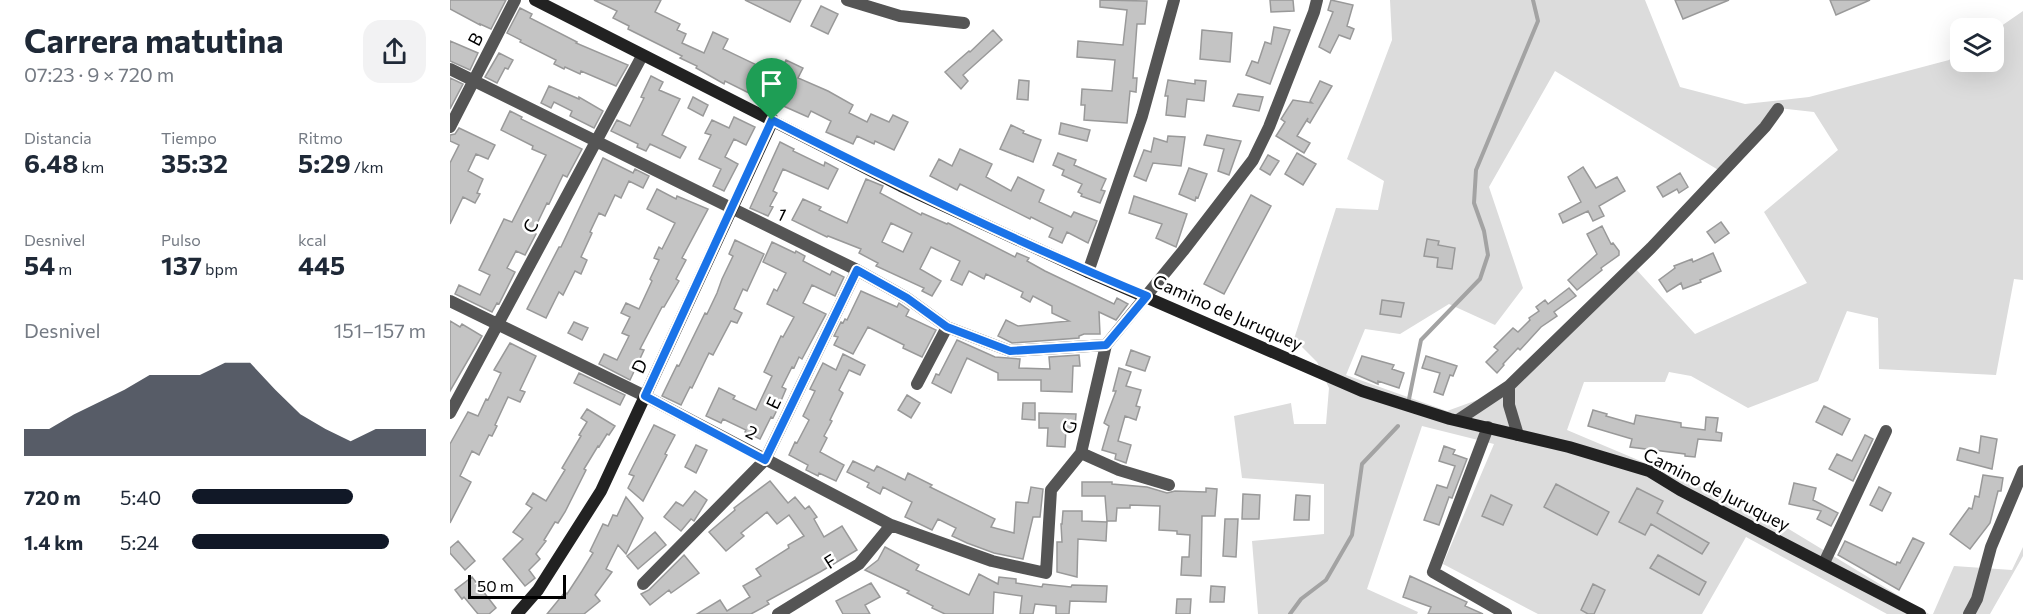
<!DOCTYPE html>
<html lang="es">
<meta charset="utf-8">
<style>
body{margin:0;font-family:Commissioner,sans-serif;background:#f2f2f3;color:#1f2937;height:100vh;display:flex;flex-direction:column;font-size:22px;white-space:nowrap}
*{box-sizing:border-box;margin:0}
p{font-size:20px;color:#747a83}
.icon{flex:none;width:33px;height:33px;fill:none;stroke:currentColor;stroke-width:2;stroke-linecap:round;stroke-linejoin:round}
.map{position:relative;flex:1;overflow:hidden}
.panel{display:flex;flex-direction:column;background:#fff;width:450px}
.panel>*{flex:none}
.tools{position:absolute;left:1500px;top:18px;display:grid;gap:12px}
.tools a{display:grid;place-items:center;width:54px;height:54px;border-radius:12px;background:#fff;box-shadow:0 6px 24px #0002;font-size:30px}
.scale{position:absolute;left:18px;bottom:15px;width:98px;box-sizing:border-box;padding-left:6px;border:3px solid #000;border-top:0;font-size:16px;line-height:21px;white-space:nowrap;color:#000;-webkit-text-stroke:4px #fff;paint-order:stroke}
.pin{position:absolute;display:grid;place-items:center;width:51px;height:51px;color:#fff;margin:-62px -26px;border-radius:50% 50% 50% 0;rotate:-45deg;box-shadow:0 0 6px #0007}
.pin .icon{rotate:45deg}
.round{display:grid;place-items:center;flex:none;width:63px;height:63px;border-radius:18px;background:#f2f2f3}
.summary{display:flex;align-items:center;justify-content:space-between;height:102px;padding:0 24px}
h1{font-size:33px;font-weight:700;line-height:45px}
.metrics{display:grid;grid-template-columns:repeat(3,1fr);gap:9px;height:102px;padding:6px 24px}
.metrics div{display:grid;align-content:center}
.metrics b{font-size:26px;font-weight:700}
.metrics small{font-size:16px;font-weight:400}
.metrics p{font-size:16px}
.chart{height:168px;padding:12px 24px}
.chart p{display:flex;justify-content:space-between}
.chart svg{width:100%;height:108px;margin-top:6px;fill:#111827;opacity:.7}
ul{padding:0 24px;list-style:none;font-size:20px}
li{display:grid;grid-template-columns:96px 72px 1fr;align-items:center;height:45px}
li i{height:15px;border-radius:8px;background:#111827}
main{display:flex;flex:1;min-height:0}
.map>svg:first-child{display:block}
.green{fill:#dcdcdc;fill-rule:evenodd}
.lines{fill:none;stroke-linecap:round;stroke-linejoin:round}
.stream{stroke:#a3a3a3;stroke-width:4}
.building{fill:#c4c4c4;stroke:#999;stroke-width:1.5;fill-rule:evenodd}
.street{stroke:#555;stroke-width:12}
.secondary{stroke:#222;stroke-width:12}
.route-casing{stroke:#fff;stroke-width:12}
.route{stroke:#1a73e8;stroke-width:8}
.labels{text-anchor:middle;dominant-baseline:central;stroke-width:5;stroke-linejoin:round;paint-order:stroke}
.street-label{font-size:18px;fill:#000;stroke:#fff}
</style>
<main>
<section class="panel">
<div class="summary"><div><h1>Carrera matutina</h1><p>07:23 · 9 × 720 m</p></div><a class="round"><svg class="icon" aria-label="share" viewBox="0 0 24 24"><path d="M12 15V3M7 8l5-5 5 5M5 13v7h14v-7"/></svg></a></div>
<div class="metrics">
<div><p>Distancia</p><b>6.48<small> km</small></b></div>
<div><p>Tiempo</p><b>35:32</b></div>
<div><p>Ritmo</p><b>5:29<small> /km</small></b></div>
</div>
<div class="metrics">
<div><p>Desnivel</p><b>54<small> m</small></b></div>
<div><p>Pulso</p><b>137<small> bpm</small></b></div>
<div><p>kcal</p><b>445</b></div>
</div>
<div class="chart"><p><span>Desnivel</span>151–157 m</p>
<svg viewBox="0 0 160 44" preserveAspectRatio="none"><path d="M0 44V33L10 33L20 27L30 22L40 17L50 11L60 11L70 11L80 6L90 6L100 17L110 27L120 33L130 38L140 33L150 33L160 33V44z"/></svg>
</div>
<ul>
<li><b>720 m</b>5:40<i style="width:69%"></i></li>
<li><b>1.4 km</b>5:24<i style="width:84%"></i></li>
</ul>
</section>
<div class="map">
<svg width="1573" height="614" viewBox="0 0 1573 614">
<rect width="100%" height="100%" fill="#fff"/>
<!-- green -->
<path class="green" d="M940 0H1195L1230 87 1295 104 1359 97 1499 60 1510 52V62H1544V31L1573 11V280L1564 279 1546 375 1429 369 1428 318 1397 311 1368 381 1298 408 1241 376 1219 372 1215 382H1134L1117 430 1309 511 1479 614H1437L1296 537 1252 614H1088L993 564 1044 444 972 426 917 589 968 612 967 614H808L802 541 874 534V484L792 478 784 416 841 403 844 424H876L879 388 867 362 844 339 886 208 928 210 934 181 897 159 942 40ZM1105 71 1270 171 1327 108 1364 112 1388 150 1314 212 1357 283 1245 334 1185 268 1063 387 997 411 896 375 915 329 950 334 999 304 1045 325 1073 288 1039 187Z
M1573 547V556L1540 614H1483L1504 566 1562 570Z"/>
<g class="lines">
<!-- stream -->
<path class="stream" d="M959 399 971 340 1030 279 1038 255 1034 231 1024 203 1026 170 1088 21 1083 0
M840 614 851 599 876 580 902 535 912 464 948 426"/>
</g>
<!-- building -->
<path class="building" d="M0 0H56L41 29 30 24V25L0 9Z
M144 0H211L205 12 230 24 227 30 236 34 232 43 254 53 263 32 278 39 273 49 315 69 317 65 331 71 336 60 353 68 348 78 378 91 403 105 399 113 417 122 421 114 439 122 443 115 458 122 444 150 425 141 424 144 407 136 403 144 376 132 381 121 361 111 358 117 313 97 311 99 275 81 274 84 262 77 246 68 247 66 230 58 232 56 178 29 179 26 163 18 167 11Z
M295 0H351L340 22Z
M650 0 697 1 695 24H687L683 78H687L686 92 680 91 677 123 634 120 635 105H631L632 89 662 91 665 60 627 57 628 41 673 45 677 10 650 7Z
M820 0H843L844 11 821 12Z
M881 0 903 5 897 26 904 29 900 39 889 35 880 53 869 47 883 12 878 10Z
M1225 0H1279L1233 19Z
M1380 0H1420L1386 15Z
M371 6 388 14 378 34 361 26Z
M70 8 82 14 80 18 127 42 126 43 178 65 166 86 131 71 130 74 115 67 114 69 104 64 106 60 70 42 71 40 57 33Z
M824 27 840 30 820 84 796 75 802 61 808 63 815 42 821 44Z
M543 30 552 40 513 75 518 81 511 89 495 72 519 51 520 52Z
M752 30 782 33 780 62 750 59Z
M0 41 28 53 20 70 0 61Z
M49 53 63 60 58 69 55 68 47 83 35 77Z
M201 76 213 82 209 90 230 99 212 135 236 147 230 158 200 144 196 151 187 147 188 144 161 131 167 120 180 126 194 98 191 97Z
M0 78 13 84 0 109Z
M569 80 579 81 578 100 567 99Z
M718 80 745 84V80L756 81 754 101 737 99 735 117 716 115 718 96H715Z
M870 81 882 86 860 123 857 121 858 118 847 136 860 143 854 153 826 136 835 122 831 119 843 100 862 103 860 101Z
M99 86 129 99V97L153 111 144 128 120 116 122 111 104 102 101 108 91 103Z
M788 94 813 97 809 111 783 106Z
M243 97 258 105 253 116 238 108Z
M60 111 72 117 71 119 132 149 117 177 113 175 99 204 97 203 83 232 86 234 75 255 66 251 57 268 65 272 49 304 47 303 42 312 5 294 9 285 30 295 40 275 29 270 54 219 62 222 96 155 82 149 83 146 51 130Z
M284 117 305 127 296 145 284 139 275 157 288 164 274 191 263 186 271 169 249 159 261 135 255 133 262 120 279 128Z
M611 123 640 130 637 141 609 134Z
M561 125 574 131 573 133 591 140 583 162 550 149Z
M9 128 45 145 38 159 26 154 18 171 33 179 27 193 30 194 25 203 13 197 0 224V163L9 145 0 141V135L5 134Z
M757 135 791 141 779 175 768 171 774 149 754 145Z
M718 136 735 137 731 166 703 163 696 181 684 176 694 150 701 152 704 138 717 142Z
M330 142 344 149 343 151 374 166 375 162 388 169 378 189 333 169 323 191 327 193 320 206 323 207 318 216 300 208Z
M510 149 542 164 536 177 561 191 568 177 594 190 589 202 621 217 624 212 647 221 638 243 617 232 612 243 599 237 603 228 581 217 580 219 510 184 507 190 480 176 489 159 502 166Z
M608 153 626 160 624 165 656 179 651 190 655 191 650 203 631 196 632 194 628 192 632 184 612 175 614 170 603 165Z
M847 153 866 164 853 185 835 174Z
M818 155 829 161 820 175 810 169Z
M153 158 183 173 185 169 199 176 193 188 179 181 171 198 165 195 155 216 149 213 140 232 142 233 131 257 137 260 131 274 125 271 113 295 109 292 96 318 77 309 109 247H111Z
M1133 167 1146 188 1167 177 1175 191 1149 206 1154 216 1143 221 1138 211 1113 223 1109 214 1131 202 1118 177Z
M739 168 757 174 748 198 746 197 745 201 729 194Z
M1230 173 1238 187 1229 193 1227 189 1213 197 1207 187Z
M416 179 433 186 430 193 471 215 472 213 497 224 498 223 565 257 567 253 579 258 577 261 595 271 664 304 667 298 678 304 666 320 649 312 650 334H634L629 336V338L562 343 548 336 556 320 568 326 619 321 602 313V306L583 296 580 302 571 297 573 292 536 274 534 279 519 271 512 285 501 280 510 261 481 247 470 269 491 281 482 296 472 291 474 288 426 266 428 263 409 253 411 249 378 236 377 237 342 220 353 199 371 207 369 210 397 223ZM441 223 462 233 453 252 432 242Z
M207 189 226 199 227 196 258 209 232 258 236 260 226 279 229 281 214 307H212L190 349 194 350 180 380 149 364 154 354 167 360 179 336 172 333 180 317 171 313 176 303 189 309 202 281 200 279 209 260 204 258 209 247 212 249 225 223 197 209Z
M801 195 821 206 774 294 754 284Z
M684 196 737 214 726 247 706 238 712 224 679 213Z
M1271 222 1279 233 1265 243 1257 232Z
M1152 226 1161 244 1163 243 1169 251V255L1151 268 1152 270 1127 290 1118 280 1147 254 1137 234Z
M977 239 989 241 988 245 1005 248 1002 269 987 267 988 258 974 256Z
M285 240 314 254 297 291 293 289 284 309 292 313 287 323 281 321 263 355 259 353 242 388 240 387 231 405 212 396 227 365 229 366 255 313 257 314 267 293 272 279 283 256 279 254Z
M322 242 345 253 346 251 355 256 353 261 380 275 382 271 394 277 385 296 362 285 353 303 376 314 352 359 349 357 344 368 342 367 332 387 336 389 328 408 323 418 321 417 310 439 295 432 296 430 273 419 271 423 256 416 269 388 285 396 283 399 306 410 322 376 314 372 331 336 333 337 344 317 317 304 324 289 327 291 336 273 313 262Z
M1263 253 1271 271 1250 280 1251 282 1233 289 1231 283 1217 292 1209 280 1225 268 1224 266 1242 259 1243 262Z
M1119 288 1126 296 1104 312 1107 316 1091 327 1070 350 1068 348 1053 364 1054 365 1047 373 1036 362 1048 350 1044 347 1063 328 1068 332 1080 320 1079 318 1089 311 1086 307 1095 300 1098 304Z
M411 291 447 307 449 303 459 310 456 316 486 330 472 357 453 348 454 345 418 327 403 354 384 345 388 337 384 336 391 322 393 323 395 319 397 320Z
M932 300 954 303 951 317 930 314Z
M0 321 10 327 12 324 32 336 0 391Z
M124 322 138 328 132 340 118 333Z
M507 340 545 357 570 359 569 368 600 369 599 357 629 355 630 366H623L622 392 591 391V380H548V373L517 358 501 393 482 383 486 374 489 375Z
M60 343 86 356 70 390 75 392 70 402 58 397 45 425 47 426 42 436 39 435 29 455 22 451 10 476 21 482 0 523V444L18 412 28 416 36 399 38 400 51 373 44 370Z
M681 350 700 357 695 371 676 365Z
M393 354 415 365 410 375 399 370 389 390 393 393 380 420 382 421 374 436 377 438 370 452 394 465 386 481 369 473 368 476 356 470 358 465 339 455 345 442 347 443 359 420 353 416 365 391 360 389 373 363 386 370Z
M912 356 944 365 942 369 954 373 949 388 928 381V384L905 374Z
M976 356 1007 366 1003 376 1000 375 993 395 984 392 990 373 972 368Z
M669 368 681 372 676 386 691 390 686 406 690 407 686 420 675 416 668 441 681 445 676 463 665 459 666 454 652 450 659 426 654 423 666 391H663Z
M129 373 175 395 170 405 124 383Z
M457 395 470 403 461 418 448 410Z
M573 403H585V420L572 419Z
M1374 406 1400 419 1392 435 1366 422Z
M137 409 165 426 159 435 157 434 149 447 148 446 134 469 136 470 115 512 108 523 105 522 94 540 96 541 86 554 90 559 79 570 85 578 75 586 53 559 73 539 63 532 82 508 76 504 83 493 96 501 115 470 112 468 131 436 129 435 137 422 131 418Z
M1143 410 1157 414 1156 416 1184 424 1186 415 1231 423V427L1255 430 1256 417 1268 418 1266 432 1272 433 1271 441 1248 439 1245 457 1235 456V454L1180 447 1182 439 1138 426Z
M589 413 626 414 625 429H616L615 447 597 446 598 428H589Z
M204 425 225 435 215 454 217 455 193 501 178 488 184 476 179 474Z
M1415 435 1423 439 1403 481 1379 469 1387 454 1402 461Z
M1531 436 1547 439 1542 469 1507 460 1510 448 1529 453Z
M246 445 257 450 246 473 235 467Z
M994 446 1005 450 1003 454 1017 459 1002 498 999 497 989 525 974 520 987 485 997 488 1005 466 989 461Z
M403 461 424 471 427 466 455 480 458 473 482 485 480 487 545 519 541 527 564 533 566 502 578 503 581 487 593 489 590 517H583L573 559 544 553 517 543 502 536 506 528 488 519 482 530 455 517 462 502 433 487 430 494 417 487 419 483 397 472Z
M1533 475 1553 478 1551 491H1548L1540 523 1520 549 1500 534 1519 508 1522 509 1525 496 1529 497Z
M320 481 338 503 345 497 355 509 359 506 367 517 364 519 374 537 392 526 407 550 370 572 317 601 319 604 301 614H247L270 600 277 611 300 597 293 586 311 576 306 569 339 548 338 545 354 536 339 515 327 524 317 512 291 533 294 536 276 551 259 532 285 510 284 508Z
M632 482H662V484L697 487 717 493 725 491 756 492V488L767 489 765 516H752L751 576 731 575 732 557H739L740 535 727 534V531L709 530 710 506 680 505V508H667L666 521H657L655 496H632Z
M1344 483 1366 488 1363 500 1388 513 1381 526 1367 519 1371 511 1339 504Z
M1106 484 1159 512 1147 535 1094 507Z
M1429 487 1441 493 1432 511 1420 505Z
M1187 488 1213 501 1207 513 1259 543 1252 554 1201 524 1195 535 1169 522Z
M245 491 257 500 244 521 241 519 231 531 214 517 226 502 233 506Z
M793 494 810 495 809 519H792Z
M846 495 860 496 859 520H844Z
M1041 495 1062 505 1053 525 1032 516Z
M176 497 193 518 176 554 168 545 156 569 162 572 145 595 150 601 134 614H97L115 592 117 594 132 571 143 553 140 551 153 524 158 526 163 515 167 516Z
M613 511H632V521L657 522 656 541 628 539 627 577 607 572V542H612L611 524H612Z
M775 519H788L786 557 773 556Z
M205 532 216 545 188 569 177 556Z
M1463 538 1474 543 1449 590 1388 555 1395 541 1446 565 1447 562 1450 563Z
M8 541 25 561 15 570 0 553V548Z
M435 547 469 565 466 570 519 595 529 574 548 584 549 577 566 579V583L592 587 593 584 621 587 622 585 657 586 656 602 620 601 619 614H606V606L585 604 583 614H570L572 596 544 592 543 614H495L482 608 483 606 457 593 459 591 415 570 428 560Z
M234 555 249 573 221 593 219 590 200 605 191 594 199 590Z
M1208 555 1256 582 1249 595 1200 568Z
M960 576 1017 602 1015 606 1033 614H978L981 607 953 597Z
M22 577 46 608 39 614H28L14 597 12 599 5 590Z
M421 583 430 597 415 605 420 614H393L386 601Z
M1143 584 1155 590 1144 614H1138L1131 610Z
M761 586 775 587 774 602H760Z
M727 599H741L740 614H726Z"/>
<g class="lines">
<!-- street -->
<path class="street" d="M397 0 450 16 514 23
M0 69 407 270 457 298 497 327 560 351 656 345
M0 127 65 0
M638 272 692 116 724 0
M0 301 195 396 441 525 542 561 596 573 601 490 631 453 656 345 733 251 803 160 819 127 864 12 867 0
M467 384 497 327
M1059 386V405L1068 435
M0 413 192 56
M1008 420 1059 386 1201 248 1315 127 1328 109
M1038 427 983 572 1056 614
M631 453 669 470 719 485
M1374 563 1436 431
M193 584 315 460 407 270
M328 614 409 564 441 525
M1519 614 1527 599 1541 547 1573 471"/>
<!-- secondary -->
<path class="secondary" d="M85 0 451 186 638 272 912 391 1000 419 1119 447 1199 471 1230 490 1470 614
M67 614 88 590 151 491 323 120"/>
</g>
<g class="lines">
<!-- route casing -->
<g class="route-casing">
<path id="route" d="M322 120C445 183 569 243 697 296L656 345 560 351 497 327 457 298 407 270 315 460 195 396Z"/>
</g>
<!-- route -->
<use href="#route" class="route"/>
</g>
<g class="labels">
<!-- street labels -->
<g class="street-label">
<text transform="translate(25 39) rotate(-62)">B</text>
<text transform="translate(332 214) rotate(26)">1</text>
<text transform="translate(80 226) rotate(-61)">C</text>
<text transform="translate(778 312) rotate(24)">Camino de Juruquey</text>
<text transform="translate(189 366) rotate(-65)">D</text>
<text transform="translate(323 403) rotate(-64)">E</text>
<text transform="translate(619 427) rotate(-77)">G</text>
<text transform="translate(302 432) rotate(28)">2</text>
<text transform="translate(1267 489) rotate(27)">Camino de Juruquey</text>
<text transform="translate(380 561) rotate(-32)">F</text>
</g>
</g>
</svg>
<div class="tools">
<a><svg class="icon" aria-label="layers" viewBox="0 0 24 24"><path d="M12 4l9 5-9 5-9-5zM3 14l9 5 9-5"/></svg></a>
</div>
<div class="scale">50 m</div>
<div class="pin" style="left:322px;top:120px;background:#1e9e55"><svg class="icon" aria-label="arrive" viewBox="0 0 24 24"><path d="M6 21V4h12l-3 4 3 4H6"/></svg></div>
</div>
</main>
